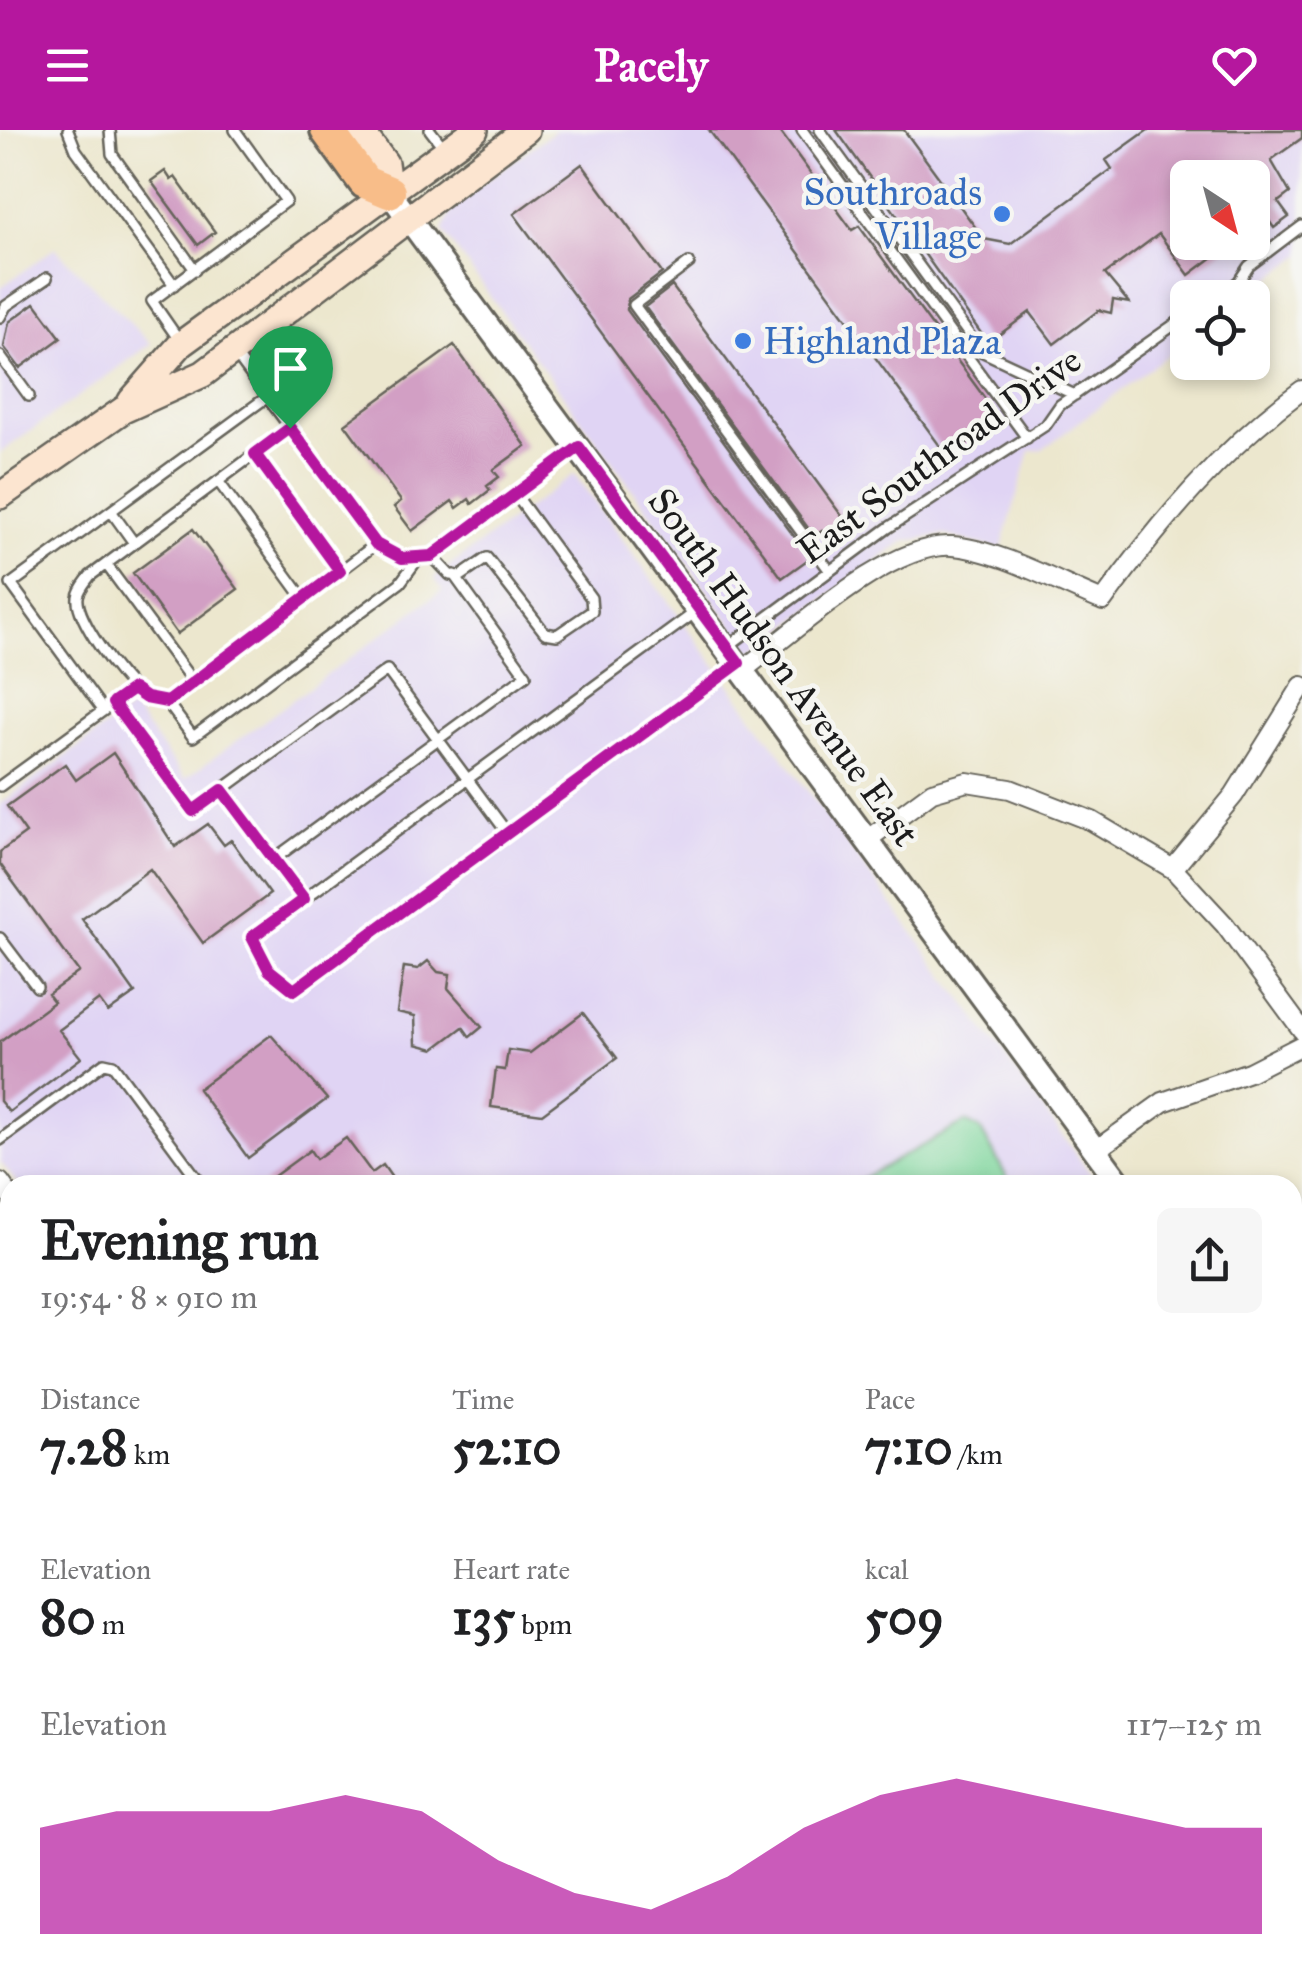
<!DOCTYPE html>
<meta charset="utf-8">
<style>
body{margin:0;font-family:"IM FELL Great Primer",serif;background:#f6f6f6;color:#202124;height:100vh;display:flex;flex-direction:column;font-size:38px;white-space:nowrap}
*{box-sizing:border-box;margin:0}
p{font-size:32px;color:#757577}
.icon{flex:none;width:55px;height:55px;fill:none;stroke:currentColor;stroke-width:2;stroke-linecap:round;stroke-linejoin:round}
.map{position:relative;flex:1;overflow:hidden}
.side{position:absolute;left:0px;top:1045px;width:1302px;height:812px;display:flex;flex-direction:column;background:#fff;border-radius:30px 30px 0 0;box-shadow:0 5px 15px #0003}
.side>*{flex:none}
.needle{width:65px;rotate:144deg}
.buttons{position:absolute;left:1170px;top:30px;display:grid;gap:20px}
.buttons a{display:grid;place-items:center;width:100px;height:100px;border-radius:15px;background:#fff;box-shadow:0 5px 15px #0003;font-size:50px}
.pin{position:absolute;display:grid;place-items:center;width:85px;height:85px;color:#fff;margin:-102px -42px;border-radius:50% 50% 50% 0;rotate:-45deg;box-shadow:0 0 10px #0007}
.pin .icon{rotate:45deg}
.round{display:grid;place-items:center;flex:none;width:105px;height:105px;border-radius:15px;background:#f6f6f6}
.overview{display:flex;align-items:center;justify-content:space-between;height:170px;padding:0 40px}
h1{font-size:55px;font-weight:700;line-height:75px}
.metrics{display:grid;grid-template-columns:repeat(3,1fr);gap:15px;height:170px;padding:10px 40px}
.metrics div{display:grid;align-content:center}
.metrics b{font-size:50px;font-weight:700}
.metrics small{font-size:28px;font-weight:400}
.metrics p{font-size:28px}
.chart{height:280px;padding:20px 40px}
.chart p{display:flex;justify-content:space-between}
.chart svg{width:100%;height:180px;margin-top:10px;fill:#b5179e;opacity:.7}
header{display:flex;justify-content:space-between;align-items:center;height:130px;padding:0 40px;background:#b5179e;color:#fff;font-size:45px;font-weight:700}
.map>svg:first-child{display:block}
.built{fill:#e0d4f4;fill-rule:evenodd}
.green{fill:#7dd59b;stroke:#4c785c;stroke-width:2.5}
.building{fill:#d29fc4}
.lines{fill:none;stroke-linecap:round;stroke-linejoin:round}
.service-casing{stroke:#65635a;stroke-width:14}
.minor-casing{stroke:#65635a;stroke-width:22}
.tertiary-casing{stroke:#65635a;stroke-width:28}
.secondary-casing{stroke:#65635a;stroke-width:30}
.motorway-casing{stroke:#65635a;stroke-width:38}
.service{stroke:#fff;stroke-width:9}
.minor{stroke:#fff;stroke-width:18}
.tertiary{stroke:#fff;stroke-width:22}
.secondary{stroke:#fce5d0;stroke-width:25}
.motorway{stroke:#f8bd89;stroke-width:32}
.route-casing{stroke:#fff;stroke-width:20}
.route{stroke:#b5179e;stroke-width:12}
.shop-dot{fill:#3f7fe0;stroke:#f6f6f2;stroke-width:4}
.labels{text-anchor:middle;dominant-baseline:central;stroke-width:9;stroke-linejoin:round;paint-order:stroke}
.shop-label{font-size:38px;fill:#366cbe;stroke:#f6f6f2;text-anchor:end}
.street-label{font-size:38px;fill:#1c1c1c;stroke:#f6f6f2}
</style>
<header><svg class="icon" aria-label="menu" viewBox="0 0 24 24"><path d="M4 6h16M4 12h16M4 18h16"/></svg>Pacely<svg class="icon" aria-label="heart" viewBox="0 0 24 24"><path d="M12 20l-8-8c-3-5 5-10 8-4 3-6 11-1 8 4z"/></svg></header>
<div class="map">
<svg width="1302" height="1856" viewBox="0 0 1302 1856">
<rect width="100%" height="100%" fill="#f6f6f2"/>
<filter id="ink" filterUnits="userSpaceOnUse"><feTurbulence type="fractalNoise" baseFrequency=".01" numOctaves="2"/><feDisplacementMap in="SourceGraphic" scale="20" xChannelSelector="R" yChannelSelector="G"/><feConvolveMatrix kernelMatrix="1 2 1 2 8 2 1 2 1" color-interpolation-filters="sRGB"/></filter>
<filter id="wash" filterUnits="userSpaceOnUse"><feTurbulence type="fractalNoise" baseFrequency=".0048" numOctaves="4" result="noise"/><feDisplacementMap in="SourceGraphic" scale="40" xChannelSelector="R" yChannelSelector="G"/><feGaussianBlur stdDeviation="2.25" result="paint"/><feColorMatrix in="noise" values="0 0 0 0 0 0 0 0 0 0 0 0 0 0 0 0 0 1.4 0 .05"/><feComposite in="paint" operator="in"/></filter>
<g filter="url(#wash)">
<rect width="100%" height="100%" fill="#ece7ce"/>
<!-- built -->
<path class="built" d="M556 0H1302V125L1244 167 1188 168 1187 210 1042 320 1030 321 1001 420 945 405 905 411 752 522 443 102 455 73ZM1188 48H1252V112H1188Z
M55 118 151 214 0 323V158Z
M574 344 1099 1055H18L0 1031V674L132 578 185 649 443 460 434 448Z
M1292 1314 1302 1326V1730L1293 1737Z"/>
<!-- green -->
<path class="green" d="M966 992 981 1000 1011 1055H850Z
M595 1848H1086L1092 1856H601Z"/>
<g id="blocks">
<!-- building -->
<path class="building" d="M709 0H779L852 100 859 96 1000 289 948 327Z
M836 0H904L984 109 1010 114 1112 39 1106 30 1148 0H1302V8L1271 30 1290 63 1278 72 1289 87 1274 98 1267 88 1252 98V48H1188V112H1233L1189 145 1159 104 1105 144 1129 173 1113 170 1111 183 1099 180 1054 214 1030 182 988 213Z
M582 34 662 143 628 169 627 180 810 428 782 448 514 84Z
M165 41 171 50 175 47 215 102 198 115 151 51Z
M672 156 850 397 830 411 822 401 814 406 645 177Z
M35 173 61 208 20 238 4 217 9 192Z
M454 215 526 316 493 340 499 347 487 356 490 360 472 374 469 369 457 378 452 371 412 401 394 377 401 371 345 294Z
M193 399 238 459 177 504 133 443Z
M113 623 175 717 208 694 224 715 231 710 270 764 203 813 150 739 82 789 135 863 108 882 99 870 59 900 81 928 9 982 0 971V912L54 872 48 864 79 842 0 734V722L26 703 7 676 65 634 76 650Z
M428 831 438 842 450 844 448 858 482 897 470 907 463 897 434 919 416 914 415 886 397 882 404 837 418 839Z
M583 883 617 928 542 984 491 977 496 939 505 940 508 920 530 923Z
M271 905 327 969 248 1028 198 959Z
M346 1008 372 1043 383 1035 397 1055H262L310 1020 316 1029Z"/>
</g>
</g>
<g filter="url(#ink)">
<use href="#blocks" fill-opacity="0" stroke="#65635a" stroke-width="2.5"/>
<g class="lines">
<!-- service casing -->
<g class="service-casing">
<path id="service" d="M68 0 76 20 174 155
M110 0 112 24 195 140
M430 0 444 18
M802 0 1027 308
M820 0 981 221 1075 265
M689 133 634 175 830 441
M1219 168 1239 151 1249 136 1302 96
M0 187 6 176 47 148
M179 210 152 171 286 71 235 0
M234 222 376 414 402 429 431 425 577 319
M0 226 29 266
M290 298 90 446C85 453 79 459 78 467 75 488 120 548 137 561 146 569 156 570 167 572L193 607 400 453 417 430
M255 324 340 441
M218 351 304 469
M111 381 134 413
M431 425 450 445 461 446 487 428 545 503 557 505 592 481 591 468 515 364
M106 434 193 552
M697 481 252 807 269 840 294 860 736 535
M727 517 888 398 1046 295 1060 275 1188 185
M167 572 376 414
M113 573 193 681 387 540 508 704
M103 580 11 454 267 267
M0 656 133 559
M222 659 304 769
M274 729 526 545 454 445
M0 808 37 857
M0 1010 104 933 113 935 202 1055
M0 1118 10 1131
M0 1179 5 1158
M0 1284 10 1286
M0 1333 10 1336
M0 1578 10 1581
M0 1635 10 1637
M1302 1648 1298 1651 1302 1656
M0 1692 10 1645"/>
</g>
<!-- minor casing -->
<g class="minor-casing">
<path id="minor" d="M744 539C794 502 890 412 952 416 997 419 1060 454 1103 471 1160 392 1223 318 1302 260
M868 709 932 662 967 652 1010 659 1092 691 1173 739 1225 795 1302 900
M1173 739 1234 665 1302 556
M1096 1020 1163 972 1249 942 1302 915
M0 1052 10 1066
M231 1848 237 1856
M29 1856 41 1848"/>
</g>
<!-- tertiary casing -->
<g class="tertiary-casing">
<path id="tertiary" d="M389 62 1121 1055
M1292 1287 1302 1299"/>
</g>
<!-- secondary casing -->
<g class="secondary-casing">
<path id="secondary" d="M360 0 385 33 389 62
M131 271 181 214 475 0
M0 366 123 280 203 244 526 0"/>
</g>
<!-- motorway casing -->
<g class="motorway-casing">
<path id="motorway" d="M327 0 365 52 389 62"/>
</g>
<!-- service -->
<use href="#service" class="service"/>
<!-- minor -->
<use href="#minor" class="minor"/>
<!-- tertiary -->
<use href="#tertiary" class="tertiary"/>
<!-- secondary -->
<use href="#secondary" class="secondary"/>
<!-- motorway -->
<use href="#motorway" class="motorway"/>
</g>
</g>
<g class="lines" filter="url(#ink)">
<!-- route casing -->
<g class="route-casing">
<path id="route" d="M290 298 376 414 402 428 432 426 579 317 739 533 294 860 269 840 252 807 304 769 222 660 193 681 113 573 133 559 146 568 167 572 340 441 255 324Z"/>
</g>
<!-- route -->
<use href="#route" class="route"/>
</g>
<!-- markers -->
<g class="shop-dot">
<circle cx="1002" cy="84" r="10"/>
<circle cx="743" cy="211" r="10"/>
</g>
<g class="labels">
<!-- shop labels -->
<g class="shop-label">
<text x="982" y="62">Southroads<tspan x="982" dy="44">Village</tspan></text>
<text x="763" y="211" text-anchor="start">Highland Plaza</text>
</g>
<!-- street labels -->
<g class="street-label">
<text transform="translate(939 325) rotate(-36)">East Southroad Drive</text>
<text transform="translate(784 537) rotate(54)">South Hudson Avenue East</text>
</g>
</g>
</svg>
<div class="buttons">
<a><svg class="needle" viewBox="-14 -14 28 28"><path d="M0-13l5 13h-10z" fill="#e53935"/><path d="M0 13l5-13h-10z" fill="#757577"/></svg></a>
<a><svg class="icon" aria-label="locate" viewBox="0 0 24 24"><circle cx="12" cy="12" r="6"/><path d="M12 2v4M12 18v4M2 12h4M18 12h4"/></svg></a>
</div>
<div class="pin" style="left:290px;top:298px;background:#1e9e55"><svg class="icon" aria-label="arrive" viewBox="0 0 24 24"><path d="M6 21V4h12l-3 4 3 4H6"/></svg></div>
<section class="side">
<div class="overview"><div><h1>Evening run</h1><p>19:54 · 8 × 910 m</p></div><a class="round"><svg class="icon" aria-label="share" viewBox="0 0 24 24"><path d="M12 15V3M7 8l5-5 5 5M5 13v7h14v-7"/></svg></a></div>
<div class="metrics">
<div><p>Distance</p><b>7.28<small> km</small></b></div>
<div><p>Time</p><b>52:10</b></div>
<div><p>Pace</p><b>7:10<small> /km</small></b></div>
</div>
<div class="metrics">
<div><p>Elevation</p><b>80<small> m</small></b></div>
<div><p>Heart rate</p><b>135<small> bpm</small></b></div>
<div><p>kcal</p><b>509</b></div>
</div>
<div class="chart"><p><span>Elevation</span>117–125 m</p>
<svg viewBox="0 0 160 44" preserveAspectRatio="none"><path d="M0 44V18L10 14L20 14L30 14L40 10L50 14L60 26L70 34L80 38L90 30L100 18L110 10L120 6L130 10L140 14L150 18L160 18V44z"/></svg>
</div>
</section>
</div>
